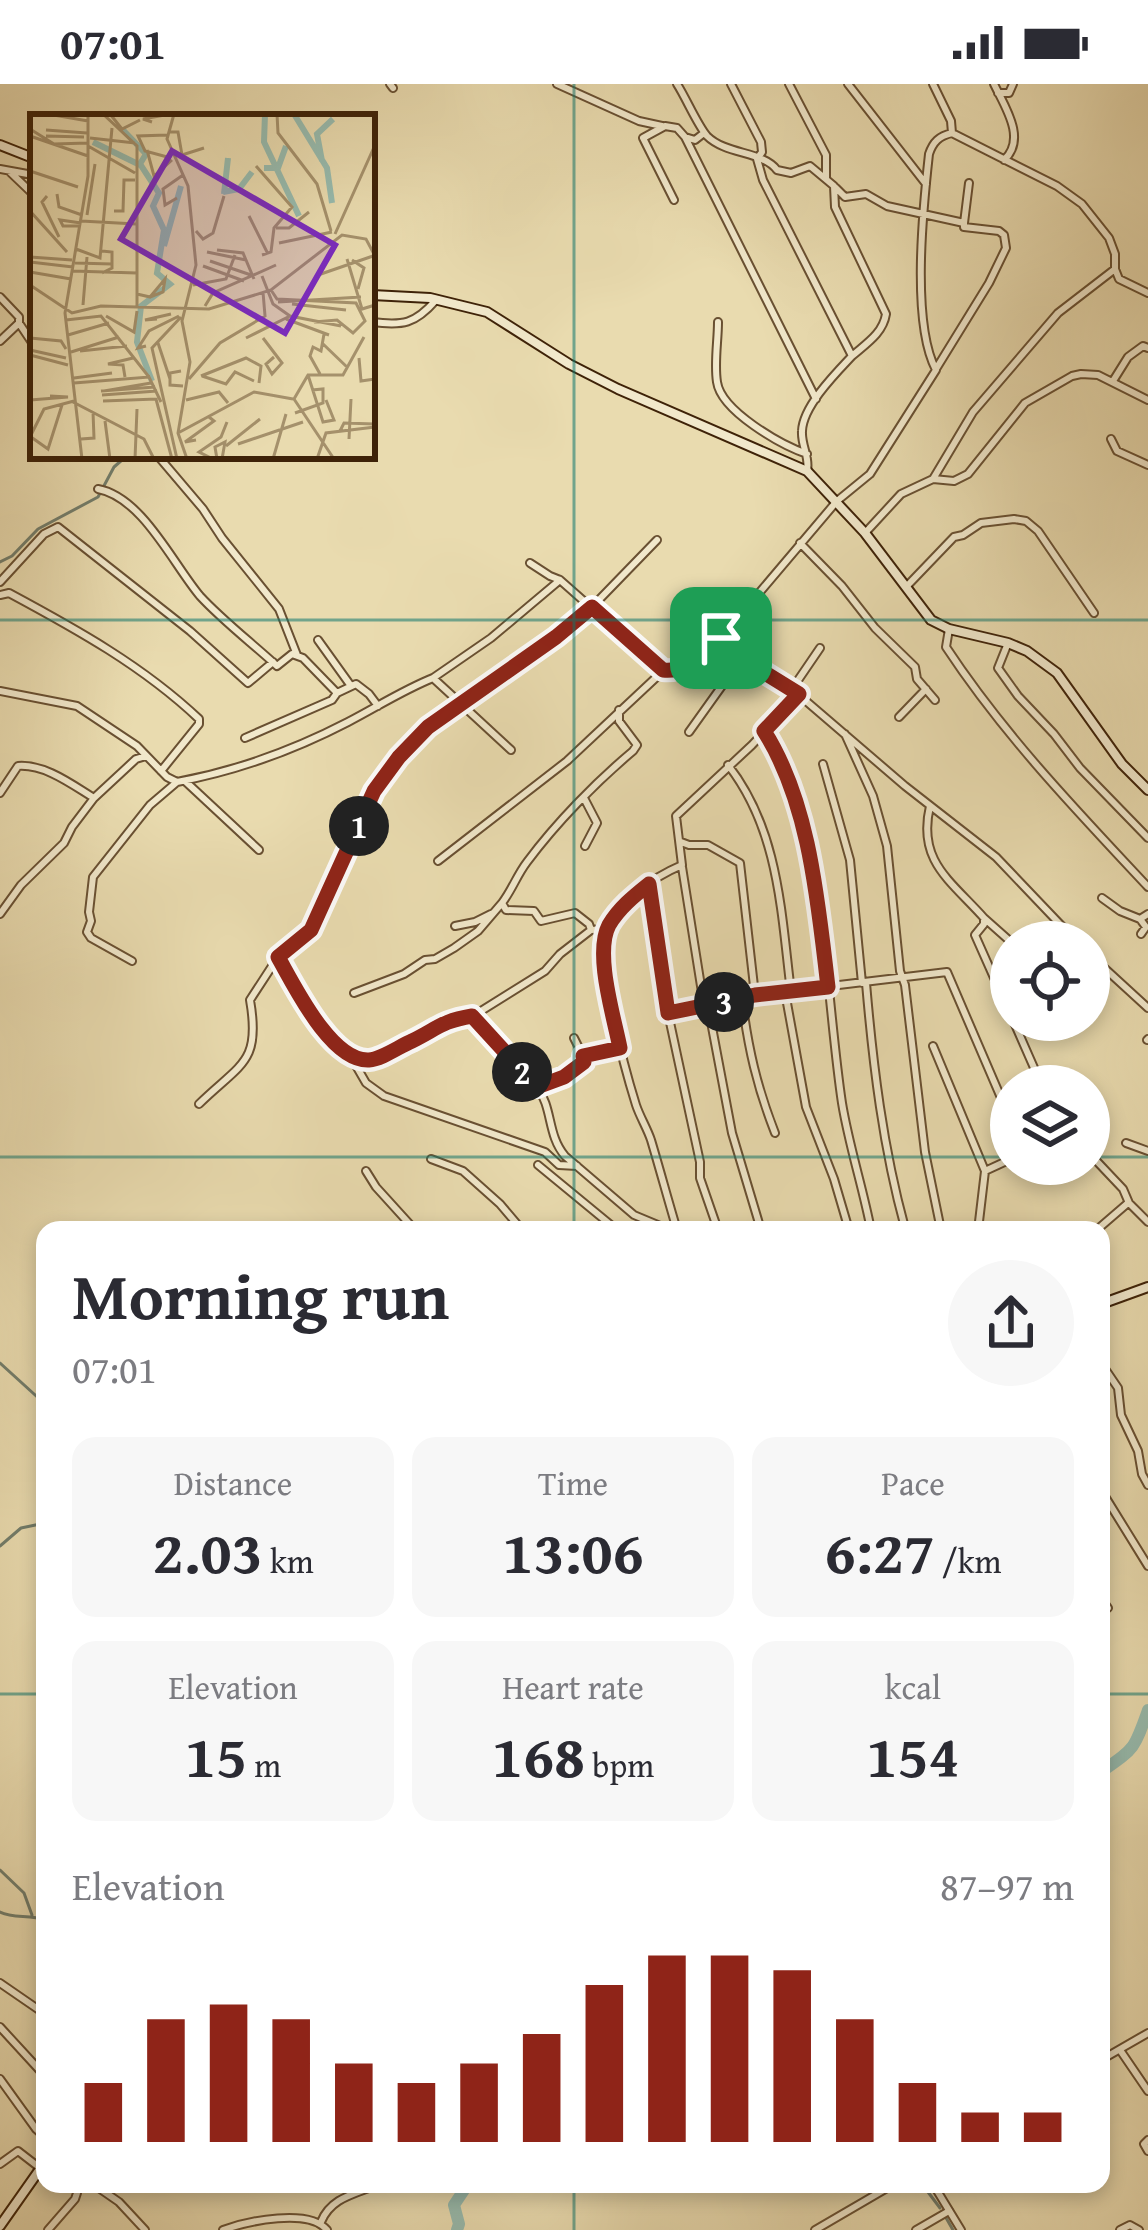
<!DOCTYPE html>
<meta charset="utf-8">
<style>
body{margin:0;font-family:"Gentium Book Plus",serif;background:#f7f7f7;color:#2b2b33;height:100vh;display:flex;flex-direction:column;font-size:45px;white-space:nowrap}
*{box-sizing:border-box;margin:0}
p{font-size:39px;color:#7c7c81}
.icon{flex:none;width:66px;height:66px;fill:none;stroke:currentColor;stroke-width:2;stroke-linecap:round;stroke-linejoin:round}
.map{position:relative;flex:1;overflow:hidden}
.side{position:absolute;left:36px;top:1137px;width:1074px;height:972px;display:flex;flex-direction:column;background:#fff;border-radius:24px;box-shadow:0 6px 18px #0003}
.side>*{flex:none}
.buttons{position:absolute;left:990px;top:837px;display:grid;gap:24px}
.buttons a{display:grid;place-items:center;width:120px;height:120px;border-radius:50%;background:#fff;box-shadow:0 6px 18px #0003;font-size:60px}
.pin{position:absolute;display:grid;place-items:center;width:102px;height:102px;color:#fff;margin:-51px;border-radius:24px;box-shadow:0 6px 18px #0006}
.km{position:absolute;width:60px;height:60px;margin:-30px;border-radius:50%;background:#222;color:#fff;font-size:33px;line-height:60px;text-align:center}
.round{display:grid;place-items:center;flex:none;width:126px;height:126px;border-radius:63px;background:#f7f7f7}
.overview{display:flex;align-items:center;justify-content:space-between;height:204px;padding:0 36px}
h1{font-size:66px;font-weight:800;line-height:90px}
.stats{display:grid;grid-template-columns:repeat(3,1fr);gap:18px;height:204px;padding:12px 36px}
.stats div{display:grid;align-content:center;border-radius:24px;background:#f7f7f7;text-align:center}
.stats b{font-size:60px;font-weight:800}
.stats small{font-size:33px;font-weight:400}
.stats p{font-size:33px}
.chart{height:336px;padding:24px 36px}
.chart p{display:flex;justify-content:space-between}
.chart svg{width:100%;height:216px;margin-top:12px;stroke:#8f2418;stroke-width:6}
.status{display:flex;justify-content:space-between;align-items:center;height:84px;padding:0 60px;background:#fff;direction:ltr}
.status svg{height:33px;fill:currentColor}
.map>svg:first-child{display:block}
.lines{fill:none;stroke-linecap:round;stroke-linejoin:round}
.stream{stroke:#737e6c;stroke-width:3}
.river{stroke:#97bbae;stroke-width:12}
.minor-casing{stroke:#695032;stroke-width:10}
.tertiary-casing{stroke:#695032;stroke-width:10}
.secondary-casing{stroke:#3e2208;stroke-width:12}
.minor{stroke:#f1e8cb;stroke-width:6}
.tertiary{stroke:#f1e8cb;stroke-width:6}
.secondary{stroke:#f1e8cb;stroke-width:8}
.route-casing{stroke:#fff;stroke-width:24}
.route{stroke:#8f2418;stroke-width:15}
.grid{fill:none;stroke:#0f766e;stroke-width:3;stroke-opacity:0.55}
.inset-river{fill:none;stroke:#97bbae;stroke-width:6}
.inset-road{fill:none;stroke:#a5916c;stroke-width:3}
.view{fill:#7b2cbf;fill-opacity:0.15;stroke:#7b2cbf;stroke-width:6}
.inset-edge{fill:none;stroke:#3e2208;stroke-width:6}
</style>
<div class="status"><b>07:01</b><svg viewBox="0 0 49 12"><path d="M0 12V9h3v3zM5 12V6h3v6zM10 12V3h3v9zM15 12V0h3v12zM26 1h20v11H26zM47 4h2v5h-2z"/></svg></div>
<div class="map">
<svg width="1148" height="2146" viewBox="0 0 1148 2146">
<rect width="100%" height="100%" fill="#e9dbaf"/>
<filter id="stains"><feTurbulence type="fractalNoise" baseFrequency=".00167" numOctaves="4"/><feColorMatrix values="0 0 0 0 .2 0 0 0 0 .09 0 0 0 0 .02 0 0 0 .5 -.17"/></filter>
<radialGradient id="worn" r=".72"><stop offset=".6" stop-color="#630" stop-opacity="0"/><stop offset="1" stop-color="#630" stop-opacity=".3"/></radialGradient>
<g class="lines">
<!-- stream -->
<path class="stream" d="M0 478 12 472 38 445 98 413 114 383 122 376 132 372H156
M0 1279 45 1320
M0 1462 21 1444 45 1439
M0 1786 24 1809 32 1831
M0 1828C13 1835 30 1830 45 1836
M922 2100 940 2124
M945 2132 953 2146"/>
<!-- river -->
<path class="river" d="M1101 1688C1135 1664 1134 1666 1148 1626
M457 2146 459 2140 454 2121 468 2100"/>
<!-- minor casing -->
<g class="minor-casing">
<path id="minor" d="M390 0 393 4
M557 0 639 37 662 42
M677 0C686 14 698 42 707 52 726 71 763 67 777 86L791 89 810 82 834 102 835 123 886 230C883 249 867 259 852 272
M731 0 761 58 762 68 757 75 763 96 852 272C836 289 803 322 802 347 801 362 810 372 807 387
M789 0 826 71V94
M848 0 926 100
M933 0 951 37 952 49
M994 0C1005 23 1027 55 1004 76
M998 9H1009L1013 0
M952 49 1057 102 1082 120 1109 154 1115 170V185L1119 195 1148 209
M685 53 816 315
M0 85 33 91
M10 88 33 110
M836 104 845 113 866 110 887 122 964 139V143L999 147 1004 151 1006 164 989 199 936 285
M674 116 643 54 665 42 677 44 685 53 695 56 704 49
M964 139 969 99
M0 213 19 233V239L33 260
M372 238C403 242 415 240 436 216
M718 238C718 257 714 279 717 298 721 327 781 361 807 370
M0 257 19 239
M1113 297 1128 273 1143 262 1148 264
M1111 355 1117 367 1148 381
M158 372 203 425 222 454 279 525 297 571
M933 395 973 328 1058 229 1115 185
M98 405C142 413 173 480 200 512 223 537 252 559 277 582L292 570 303 574 337 609 356 600 369 610 378 622
M865 449 901 410 933 395 954 397 968 390 1025 319 1072 292 1081 290 1098 291 1148 316
M800 459 842 502 875 544 915 583 917 595 935 616
M530 479 550 492 560 496 663 587C689 589 701 567 721 554L837 417 870 390 936 286C911 239 923 124 929 70 933 58 939 52 952 49
M0 498 44 450 58 443 190 547 248 599 273 578
M907 502 954 453 963 451 981 439 1014 435 1026 437 1038 447 1094 529
M0 511 9 509C76 545 143 582 199 635V640L161 687
M949 545 946 563C1004 651 1076 726 1148 803
M721 554 740 577 792 605 905 702 996 773 1077 858
M318 556 351 602
M1008 559 998 584 1018 612 1054 650 1080 684 1148 754
M433 594 491 554 560 496
M792 605 820 564
M0 607 77 622 137 662 167 693 177 698C236 687 294 666 348 638 377 623 403 606 433 594L511 666
M899 633 926 605
M689 648 739 578
M764 648C825 743 825 907 842 1019 849 1062 863 1104 871 1146
M845 650 873 712 887 762 900 887 905 901 925 1068 941 1146
M245 654 332 616 337 609
M823 680 850 776 862 899
M728 681C779 746 781 828 791 908
M185 697 259 766
M0 709 18 682C45 680 71 700 94 714L136 675 146 672
M584 714 597 739 585 762
M930 722C917 777 950 796 984 834V840L975 851 1011 932
M681 758 689 761H708L740 779 755 911
M438 777 567 677 663 587
M682 783 704 921
M649 799 668 929 700 1078V1094L718 1146
M1102 814 1120 827 1140 835 1148 830
M0 830 21 801 64 759 72 743 94 714
M984 834 1011 858
M1140 835 1146 843 1141 850
M455 842 475 838 491 830
M591 846 589 840 575 829 541 837 534 827 506 826 502 819C512 806 517 791 527 778 556 739 596 698 633 667L637 661 619 637V626
M1089 870 1148 924
M278 873 327 951 351 973 366 999 384 1012 545 1068 559 1081 577 1082
M132 877 91 854 87 848 91 837 89 828 93 793 150 721 177 698
M866 899C873 981 883 1064 905 1144
M785 908 806 1023 834 1095 849 1146
M354 909 404 890 425 876 435 875 454 864 478 847 502 819
M742 915C748 964 757 1003 775 1049
M708 922 732 1049 761 1146
M668 929 755 911 947 888 1011 1037
M473 932C494 954 519 978 537 1003 553 1024 547 1051 565 1072L634 1131 670 1146
M1013 936 1042 1002
M574 954 583 972
M1147 956 1148 955
M933 962 985 1087 978 1146
M351 973 371 976 424 951 444 938 473 932 545 887 560 870 591 846 606 845
M537 1003 564 993 584 978 583 972 619 964
M199 1020C241 979 261 979 250 916L278 873 311 846 374 707 399 673 428 643 557 553 592 523 657 456
M1126 1059 1148 1067
M1089 1069 1123 1105 1129 1119 1148 1138
M431 1075 463 1087 500 1120 522 1146
M1037 1080 1046 1083 1059 1080
M538 1081 617 1146
M366 1087 376 1103 415 1146
M985 1087 1011 1075
M1099 1144 1128 1119
M677 1146C668 1116 660 1086 651 1056 647 1044 640 1033 636 1021 626 989 595 876 606 847 618 817 654 793 682 781L676 732 752 661 799 611
M1101 1279 1118 1304 1121 1331 1138 1367 1142 1390 1148 1401
M1101 1406 1148 1482
M1101 1514 1108 1524
M0 1899 45 1930
M0 1943 45 1992
M1120 1966 1148 2007
M0 1995 36 2045 45 2053
M1148 2056 1144 2060 1148 2067
M0 2080 18 2067 40 2084
M93 2100 119 2118 145 2146
M321 2138C331 2113 356 2110 379 2100
M48 2146 75 2115 77 2109 74 2100
M223 2146C248 2137 309 2124 327 2146
M916 2146 949 2127
M1120 2146 1130 2141 1139 2146"/>
</g>
<!-- tertiary casing -->
<g class="tertiary-casing">
<path id="tertiary" d="M1101 1976 1148 1949
M933 2100 961 2146
M815 2146 894 2100"/>
</g>
<!-- secondary casing -->
<g class="secondary-casing">
<path id="secondary" d="M0 61 33 74
M372 211 430 214 487 228 569 280 618 305 807 387 865 449 931 536 949 545 1008 559 1027 567 1057 589 1122 680 1148 706
M1101 1220 1148 1203
M0 2142 45 2078"/>
</g>
<!-- minor -->
<use href="#minor" class="minor"/>
<!-- tertiary -->
<use href="#tertiary" class="tertiary"/>
<!-- secondary -->
<use href="#secondary" class="secondary"/>
</g>
<g class="lines">
<!-- route casing -->
<g class="route-casing">
<path id="route" d="M592 523 663 586C689 589 701 567 721 554L740 578 765 589 799 610 764 647C810 719 818 820 828 903L755 911 668 929 649 800C634 812 619 824 609 841 594 869 614 933 620 964L583 972 584 978 564 993 537 1003 472 932C442 937 438 944 412 957 400 962 382 975 369 976 331 978 294 901 278 873L311 846 374 707 399 673 428 643 556 553Z"/>
</g>
<!-- route -->
<use href="#route" class="route"/>
</g>
<!-- grid -->
<path class="grid" d="M574 0V1146M0 536H1148M0 1073H1011M1089 1073H1148M0 1610H45M1101 1610H1148M574 2100V2146"/>
<!-- overview -->
<g transform="translate(30 30)">
<rect width="345" height="345" fill="#e9dbaf"/>
<path class="inset-river" d="M235 0 234 28 269 102M264 0 297 54 302 89M93 16 116 40 110 50 129 79 123 92 134 116 127 159 140 170 111 192 107 228 122 267M63 28 110 51M292 47 287 20 303 5M234 54H248L256 32M193 78 209 75 222 58M194 80 198 44M134 132 151 72"/>
<path class="inset-road" d="M18 0 58 7M73 0 107 32V195M80 0 92 15 110 6M144 0 137 25 158 72 166 151 152 207 160 248 148 319 157 345M247 0 248 19 287 70 301 117M122 8 113 5 140 0M0 15 24 30 58 29M16 16 57 19M140 18H148L152 41 174 34M137 21 108 22 115 37 141 44M0 22 58 42M16 22 54 23M60 24 105 29M58 32 105 59M117 36 124 62 142 46M226 52 262 93 244 114 241 138 232 141M0 57 48 73M27 80 29 93 52 101M17 82 12 88 29 123M147 84 135 91 133 75 153 61M0 97 37 138M84 97H93L94 66H105M57 101 65 50M219 102 238 140M51 107 106 110M50 112H33L30 106 51 109M246 114H259L279 98M166 117 173 125 183 119 194 82M305 120 345 31M249 129 302 118M46 135 70 144 82 14M187 136 213 139 224 165M177 138 216 146M0 143 42 146M317 145 332 195 345 191M322 146 334 154 328 175M180 147 221 161M0 148 43 153M45 149 82 150M173 152 214 167M42 157 107 159M0 158 41 165M72 159 82 154V138L72 137M288 161 343 142M232 162 243 190 260 202 311 212M0 171 42 199 71 192 179 195 241 176 312 121 336 125 345 142M163 171 196 165 205 141M241 176 247 185 326 189 335 207 323 219 307 206 284 208M107 180 120 183 135 165 133 178 120 183M248 188 331 183M262 190 316 196M53 191 57 143M175 192 183 179 246 151M76 202 104 218 107 197M127 205 115 206 141 200M256 205 299 221M36 206 71 202 119 263M38 221 79 209M0 224 31 227 36 235M216 224 260 202M233 224 252 249 242 260 236 250 244 243M128 229 140 265M292 229 318 254M116 232 108 234 119 217 149 202M0 236 36 244M50 237 97 232M41 238 89 223M0 241 38 251M329 244 331 267 345 265M151 257 140 259V271L153 272M290 260 280 242 283 233 291 237 294 220M278 261 293 308 304 306 296 286M171 262 216 244 231 252 229 269M172 262 196 270 205 258 224 267M95 263 93 251 78 250 103 244M44 264 82 259M159 265 190 229 235 202 233 178M44 269 119 263 131 288M71 277 125 273M74 277 121 269M72 281 127 277M0 286 38 283 20 282M156 286 189 278 198 289M73 287 126 285 142 345M43 288 114 325 124 345M265 299 293 289V275L282 276M75 307 80 345M310 317 314 309 345 310M148 319 224 278 263 285M0 323 14 295 44 287M1 323 18 335 32 291M51 325 64 324 63 298M319 325 321 285M166 326 155 328 184 307 179 303M208 330 273 308M196 332 230 305M52 345 35 199 58 62V0M105 345 107 295M147 345 122 234 151 203M183 345 169 338 191 323 197 308M187 345 185 333 195 328 192 345M243 345 256 300M287 345 296 319 345 313M304 345 264 285 278 261H313L334 223"/>
<path class="view" d="M142 37 305 131 255 219 91 125Z"/>
<rect width="345" height="345" class="inset-edge"/>
</g>
<rect width="100%" height="100%" filter="url(#stains)"/>
<rect width="100%" height="100%" fill="url(#worn)"/>
</svg>
<div class="buttons">
<a><svg class="icon" aria-label="locate" viewBox="0 0 24 24"><circle cx="12" cy="12" r="6"/><path d="M12 2v4M12 18v4M2 12h4M18 12h4"/></svg></a>
<a><svg class="icon" aria-label="layers" viewBox="0 0 24 24"><path d="M12 4l9 5-9 5-9-5zM3 14l9 5 9-5"/></svg></a>
</div>
<div class="pin" style="left:721px;top:554px;background:#1e9e55"><svg class="icon" aria-label="arrive" viewBox="0 0 24 24"><path d="M6 21V4h12l-3 4 3 4H6"/></svg></div>
<b class="km" style="left:359px;top:742px">1</b>
<b class="km" style="left:522px;top:988px">2</b>
<b class="km" style="left:724px;top:918px">3</b>
<section class="side">
<div class="overview"><div><h1>Morning run</h1><p>07:01</p></div><a class="round"><svg class="icon" aria-label="share" viewBox="0 0 24 24"><path d="M12 15V3M7 8l5-5 5 5M5 13v7h14v-7"/></svg></a></div>
<div class="stats">
<div><p>Distance</p><b>2.03<small> km</small></b></div>
<div><p>Time</p><b>13:06</b></div>
<div><p>Pace</p><b>6:27<small> /km</small></b></div>
</div>
<div class="stats">
<div><p>Elevation</p><b>15<small> m</small></b></div>
<div><p>Heart rate</p><b>168<small> bpm</small></b></div>
<div><p>kcal</p><b>154</b></div>
</div>
<div class="chart"><p><span>Elevation</span>87–97 m</p>
<svg viewBox="0 0 160 44" preserveAspectRatio="none"><path d="M5 44V32M15 44V19M25 44V16M35 44V19M45 44V28M55 44V32M65 44V28M75 44V22M85 44V12M95 44V6M105 44V6M115 44V9M125 44V19M135 44V32M145 44V38M155 44V38"/></svg>
</div>
</section>
</div>
